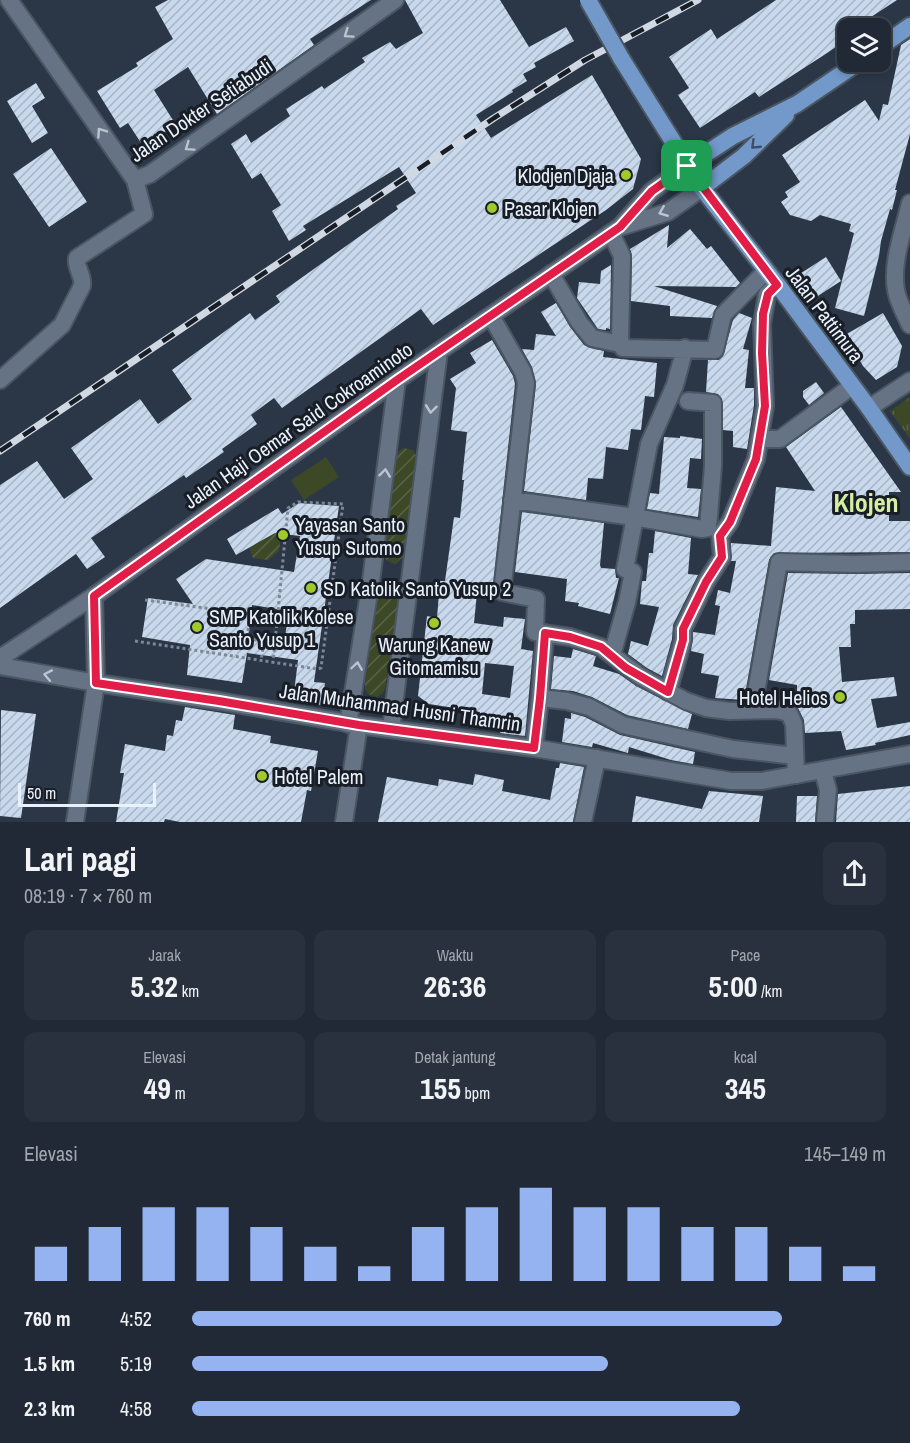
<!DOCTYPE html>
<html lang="id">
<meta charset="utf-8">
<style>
body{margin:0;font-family:"Archivo Narrow",sans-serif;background:#28313d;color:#f1f3f6;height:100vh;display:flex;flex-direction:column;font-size:22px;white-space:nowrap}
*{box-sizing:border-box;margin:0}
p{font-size:20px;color:#a2a6ad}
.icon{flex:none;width:33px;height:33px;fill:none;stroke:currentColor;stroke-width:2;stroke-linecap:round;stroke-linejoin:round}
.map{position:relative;height:822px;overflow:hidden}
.sheet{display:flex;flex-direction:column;background:#202935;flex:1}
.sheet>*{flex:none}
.fabs{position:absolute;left:837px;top:18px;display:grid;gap:12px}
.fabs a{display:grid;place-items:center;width:54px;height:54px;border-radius:12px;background:#202935;box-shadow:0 3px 9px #0003,0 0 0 2px #3d4550;font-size:30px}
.scale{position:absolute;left:18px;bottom:15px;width:138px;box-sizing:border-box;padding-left:6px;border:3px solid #e9f1fc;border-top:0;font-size:16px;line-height:21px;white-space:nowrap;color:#e9f1fc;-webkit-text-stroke:4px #191e26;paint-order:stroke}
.pin{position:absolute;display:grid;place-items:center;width:51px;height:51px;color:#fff;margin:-26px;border-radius:12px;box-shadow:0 3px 9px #0006}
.round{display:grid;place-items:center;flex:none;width:63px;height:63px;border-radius:12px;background:#28313d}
.head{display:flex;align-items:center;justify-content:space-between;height:102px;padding:0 24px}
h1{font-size:33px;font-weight:800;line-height:45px}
.metrics{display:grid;grid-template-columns:repeat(3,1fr);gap:9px;height:102px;padding:6px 24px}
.metrics div{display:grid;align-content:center;border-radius:12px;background:#28313d;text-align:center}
.metrics b{font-size:30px;font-weight:800}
.metrics small{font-size:16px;font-weight:400}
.metrics p{font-size:16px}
.chart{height:168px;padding:12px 24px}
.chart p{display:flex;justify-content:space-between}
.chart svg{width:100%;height:108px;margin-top:6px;stroke:#95b2f1;stroke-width:6}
ul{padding:0 24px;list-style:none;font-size:20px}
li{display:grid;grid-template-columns:96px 72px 1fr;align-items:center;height:45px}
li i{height:15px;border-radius:8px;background:#95b2f1}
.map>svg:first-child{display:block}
.grass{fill:url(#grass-tufts)}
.park{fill:#3d4827}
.garden{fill:url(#garden-furrows)}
.building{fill:url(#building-hatch);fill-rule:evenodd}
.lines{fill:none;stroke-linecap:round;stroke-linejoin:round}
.minor-casing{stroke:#4b5663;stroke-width:20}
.tertiary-casing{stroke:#4b5663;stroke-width:20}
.primary-casing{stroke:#4b5663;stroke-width:20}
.path{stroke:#7d8795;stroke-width:3;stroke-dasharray:3 3;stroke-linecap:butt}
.minor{stroke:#657385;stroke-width:16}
.tertiary{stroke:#657385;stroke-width:16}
.primary{stroke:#7299c9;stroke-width:16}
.rail-casing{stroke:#d0d8e4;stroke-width:7}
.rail{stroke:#191e26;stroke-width:4.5;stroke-dasharray:14;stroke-linecap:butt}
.primary-bridge-casing{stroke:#4b5663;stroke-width:20;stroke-linecap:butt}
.primary-bridge{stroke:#7299c9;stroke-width:16}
.oneway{stroke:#bbc5d2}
.oneway2{stroke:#3d4f67}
.route-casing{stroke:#fff;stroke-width:12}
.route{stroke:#e11d48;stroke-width:8}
.poi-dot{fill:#a0c92c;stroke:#191e26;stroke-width:2}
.labels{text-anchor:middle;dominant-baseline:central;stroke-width:6;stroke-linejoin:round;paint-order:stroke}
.street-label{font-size:20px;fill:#e9f1fc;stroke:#191e26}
.poi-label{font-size:20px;fill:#e9f1fc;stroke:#191e26;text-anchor:start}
.district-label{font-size:26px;font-weight:bold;fill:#d4eea4;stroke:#191e26}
</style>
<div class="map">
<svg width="910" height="822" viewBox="0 0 910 822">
<defs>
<pattern id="grass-tufts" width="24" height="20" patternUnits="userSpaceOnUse" patternTransform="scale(1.5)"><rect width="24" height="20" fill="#3d4827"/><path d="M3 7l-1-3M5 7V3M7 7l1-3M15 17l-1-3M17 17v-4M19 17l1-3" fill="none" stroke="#596347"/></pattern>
<pattern id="garden-furrows" width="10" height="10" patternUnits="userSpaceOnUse" patternTransform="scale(1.5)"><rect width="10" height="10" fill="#3d4827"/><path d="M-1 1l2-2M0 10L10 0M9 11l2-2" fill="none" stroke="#596347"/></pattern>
<pattern id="building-hatch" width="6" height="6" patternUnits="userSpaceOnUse" patternTransform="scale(1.5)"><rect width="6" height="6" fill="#c9d9ed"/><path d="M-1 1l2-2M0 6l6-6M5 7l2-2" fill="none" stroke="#a8b5c5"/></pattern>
</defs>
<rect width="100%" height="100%" fill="#2b3747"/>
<!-- grass -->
<path class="grass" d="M910 397V439L890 411Z"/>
<!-- park -->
<path class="park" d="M326 457 339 477 304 500 291 480Z"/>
<!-- garden -->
<path class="garden" d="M403 448 413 450 417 457 403 557 395 564C387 562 384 559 382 551L397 454Z
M282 529 279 551 268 560 253 558 249 548Z
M388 581 394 583 400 592 385 689 382 694 377 697 368 694 365 689V682L380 587Z"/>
<!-- building -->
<path class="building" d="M168 0H371L310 39 314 45 217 114 188 67 154 90 176 125 143 146 128 123 120 128 97 91 138 66 136 63 173 39 155 7Z
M405 0H500L529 47 566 27 574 41 534 63 536 67 523 74 527 81 512 90 513 92 476 115 491 138 592 75 641 159 633 189 606 210 433 325 421 309 282 408 274 398 251 415 257 424 222 449 224 452 186 478 184 475 91 538 105 557 87 569 76 554 0 608V485L37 461 64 499 93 479 71 448 140 399 158 424 192 399 172 370 250 313 255 320 280 302 276 296 398 209 396 206 416 193 399 167 303 226 306 230 289 241 272 211 281 205 261 173 252 179 231 144 246 134 251 143 290 116 286 109 322 86 324 89 365 62 362 58 390 42 396 49 423 33Z
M776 0H897L868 19 869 21 858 28H848V39L821 57 759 97 755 92 700 128 678 95 689 88 669 57 711 29 717 39Z
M910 39V134L895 190H897L892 210 890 209 881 241 879 256 864 316 835 308 854 233 849 231 851 224 820 215 811 221 790 215 781 202 788 197 785 192 800 182 782 155 865 100 879 121 883 104 888 105 901 45Z
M36 83 45 98 32 106 48 133 32 143 7 101Z
M51 148 87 202 49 227 13 174Z
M669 225 667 248 690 229 707 249 711 246 740 283 736 287 654 286 717 306 712 318 670 316V306L631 301 632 256 630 249Z
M826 257 841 281 807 303 792 279Z
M611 265 610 329 606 328V330L598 329 577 298 579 282 600 284 601 271Z
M556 303 570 327 584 345 590 348 604 351 603 357 657 363 654 397 645 396 641 430 631 429 628 450 606 447 603 479 588 478 586 500 524 491 536 384 532 367 522 349 534 350 536 334 556 336 541 312Z
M739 313 752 318 743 349 749 350 745 388H754V405L747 449 733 447V431L723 430 722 399 718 394 706 392 708 360H719L723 356 733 320Z
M883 313 902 346 897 367 876 380 863 366 845 335Z
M492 340 513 376 515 384 492 595 477 593 474 623 503 627 504 617 525 619 521 649 533 651 525 736 500 733 501 728 479 727 480 712 429 704 418 696 427 616 437 618 440 581H445L454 517 460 518 464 480H462L467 432 451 430 456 388 450 379 476 363 470 353ZM485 663 514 666 510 698 482 694Z
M816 382 824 393 809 405 803 397V391Z
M841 407 901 492H889V521H910V552L774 553 769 560 744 700 715 698 719 676 701 673 704 654 691 651 693 632 715 635 720 606 715 605 718 590 730 593 736 561H731V543L771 546 776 487 815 491 786 447Z
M680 436 702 439 701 459 690 458 687 488 701 489 698 517 647 509 650 493 659 494 664 437 680 438Z
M299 503 339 506 314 682 325 683 322 705 293 701 298 660 247 653 242 683 187 675 190 645 142 637 148 598 193 604 176 579 206 559 294 572 300 536 275 533 236 555 227 539 278 508 282 514ZM252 605 289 611 284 643 248 638Z
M522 512 604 523 600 565 601 568 615 569 616 578H619L610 614 578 606 579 603 565 601 567 579 515 572Z
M655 531 691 538 688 574 698 575 673 625 672 639 662 676 647 668 628 654 631 641 648 646 659 607 640 604 642 581H646L649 553H653Z
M788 573 855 574 910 573V609L855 610V624H850L851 647H839L842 682 894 677 897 696 871 699 877 728 910 722V735L875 743 876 745 846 750 841 731 805 733 804 720 797 706V685L769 680Z
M573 649 596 656 593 666 619 674 636 686 692 714 688 729 627 715 592 697 573 691 551 689 554 656 571 658Z
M185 707 235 715 233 729 271 736 270 743 318 751 311 791 307 790 301 822H180L165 819 164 822H116L124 773H120L125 744 165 751 167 735 173 736 176 720 182 721Z
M1 710 36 714 21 818 0 816Z
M571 713 585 717 620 735 695 752 693 764 671 760 629 747 628 753 593 743 592 747 562 742 565 718 571 719Z
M560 763 584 767 573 822H378L387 777 438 786 439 779 473 785 475 774 504 780 502 791 550 800 556 768H559Z
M910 786V822H836L838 794Z
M709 791 763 796 759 822H632L636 796 702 809Z
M797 796H817L815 822H796Z"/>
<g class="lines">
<!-- minor casing -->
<g class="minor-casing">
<path id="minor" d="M135 180 150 174 395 0
M910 203C904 230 891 262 896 290 898 302 905 314 910 325
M611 233 622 256 620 339 623 348 715 350 723 315 766 271
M551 274 579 322 592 338 620 344
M491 316 523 372 526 383 502 592 536 599 535 632 570 637 601 647 641 677 686 701 706 708 729 711 777 710 789 713 794 724 796 775
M0 380 62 325 82 286C84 275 75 268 77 258L144 214 135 180 9 0
M869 408 910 381
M761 439H780L852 386
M512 500 634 517 702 529 708 528 713 466V403L688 401
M612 655 627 602 633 572 625 569 649 444 675 385 685 348
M668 692 683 640V629L706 582 722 557 720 536 730 522 756 459 765 406 762 324 767 294 777 285
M540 698 567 701 589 707 623 725 733 749 795 756
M753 709 779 562 855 564 910 562
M348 724 371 581 397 380
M391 729 439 351
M534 748 540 698 545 633
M823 771 828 790 825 822
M75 822 96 683
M344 822 359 725
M583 822 597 758"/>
</g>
<!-- tertiary casing -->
<g class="tertiary-casing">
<path id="tertiary" d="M620 227 668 212 702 188
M94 596 96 683
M0 658 94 596 397 380 620 227 652 191 687 166
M0 666 96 683 219 701 359 725 534 748 731 781H762L910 754"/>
</g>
<!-- primary casing -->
<g class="primary-casing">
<path id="primary" d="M880 47 910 26
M621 58 702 188 780 288 869 408 910 467
M687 166 733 136 797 104 859 62
M702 188 744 156 786 115"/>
</g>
<!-- path -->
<path class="path" d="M145 600 250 614 247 639 264 641 261 661
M135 641 317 669 321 668 343 504 298 502 288 508 273 663"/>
<!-- minor -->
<use href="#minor" class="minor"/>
<!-- tertiary -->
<use href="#tertiary" class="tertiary"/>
<!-- primary -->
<use href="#primary" class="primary"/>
<!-- rail casing -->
<g class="rail-casing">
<path id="rail" d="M0 451 494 118 585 60 698 0"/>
</g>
<!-- rail -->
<use href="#rail" class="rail"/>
<!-- primary-bridge casing -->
<g class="primary-bridge-casing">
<path id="primary-bridge" d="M588 0 621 58"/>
</g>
<!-- primary-bridge -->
<use href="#primary-bridge" class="primary-bridge"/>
</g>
<!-- one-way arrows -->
<defs><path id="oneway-chevron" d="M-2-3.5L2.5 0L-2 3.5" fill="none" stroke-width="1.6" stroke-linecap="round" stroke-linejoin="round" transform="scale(1.5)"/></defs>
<g class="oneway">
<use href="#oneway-chevron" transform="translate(348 34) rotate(145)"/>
<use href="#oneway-chevron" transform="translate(101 132) rotate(-125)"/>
<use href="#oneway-chevron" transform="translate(189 147) rotate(145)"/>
<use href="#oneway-chevron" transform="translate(663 212) rotate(158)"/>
<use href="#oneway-chevron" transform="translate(431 409) rotate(97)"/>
<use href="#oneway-chevron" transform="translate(385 473) rotate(-83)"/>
<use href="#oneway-chevron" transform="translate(357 666) rotate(-82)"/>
<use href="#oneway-chevron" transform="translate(48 675) rotate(-169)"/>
</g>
<use class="oneway2" href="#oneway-chevron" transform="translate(755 145) rotate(136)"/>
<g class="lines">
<!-- route casing -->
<g class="route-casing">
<path id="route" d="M687 166 777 285 768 294 763 314 762 353 765 406 756 459 730 522 720 536 722 557 706 582 683 629V640L668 692 626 668 601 647 570 637 545 633 540 698 534 748 359 725 219 701 96 683 94 596 397 380 620 227 652 191Z"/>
</g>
<!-- route -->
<use href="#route" class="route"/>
</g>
<!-- markers -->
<g class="poi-dot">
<circle cx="626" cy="175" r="6"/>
<circle cx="492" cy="208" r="6"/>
<circle cx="283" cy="535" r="6"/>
<circle cx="311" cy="588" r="6"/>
<circle cx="434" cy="623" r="6"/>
<circle cx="197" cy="627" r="6"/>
<circle cx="840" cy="697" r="6"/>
<circle cx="262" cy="776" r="6"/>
</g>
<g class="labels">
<!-- street labels -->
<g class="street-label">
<text transform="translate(201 110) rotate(-34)">Jalan Dokter Setiabudi</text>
<text transform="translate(825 314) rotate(53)">Jalan Pattimura</text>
<text transform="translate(298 425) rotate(-35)">Jalan Haji Oemar Said Cokroaminoto</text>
<text transform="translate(400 707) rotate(8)">Jalan Muhammad Husni Thamrin</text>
</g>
<!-- poi labels -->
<g class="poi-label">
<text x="614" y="175" text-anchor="end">Klodjen Djaja</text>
<text x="504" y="208">Pasar Klojen</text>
<text x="295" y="524">Yayasan Santo<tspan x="295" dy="23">Yusup Sutomo</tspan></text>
<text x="323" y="588">SD Katolik Santo Yusup 2</text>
<text x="209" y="616">SMP Katolik Kolese<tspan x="209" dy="23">Santo Yusup 1</tspan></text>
<text x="434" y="644" text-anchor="middle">Warung Kanew<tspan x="434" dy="23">Gitomamisu</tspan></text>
<text x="828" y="697" text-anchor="end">Hotel Helios</text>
<text x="274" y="776">Hotel Palem</text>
</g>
<!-- district labels -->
<g class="district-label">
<text x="866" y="502">Klojen</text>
</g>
</g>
</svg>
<div class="fabs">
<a><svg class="icon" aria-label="layers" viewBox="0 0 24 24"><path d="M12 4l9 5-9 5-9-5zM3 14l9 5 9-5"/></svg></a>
</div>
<div class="scale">50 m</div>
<div class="pin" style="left:687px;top:166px;background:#1e9e55"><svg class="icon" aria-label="arrive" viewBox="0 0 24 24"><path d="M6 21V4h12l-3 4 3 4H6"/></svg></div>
</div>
<section class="sheet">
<div class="head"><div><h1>Lari pagi</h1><p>08:19 · 7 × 760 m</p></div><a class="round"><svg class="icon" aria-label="share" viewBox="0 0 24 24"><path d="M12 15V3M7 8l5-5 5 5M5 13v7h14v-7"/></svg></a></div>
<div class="metrics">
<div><p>Jarak</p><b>5.32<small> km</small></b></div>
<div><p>Waktu</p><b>26:36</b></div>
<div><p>Pace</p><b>5:00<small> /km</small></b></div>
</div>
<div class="metrics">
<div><p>Elevasi</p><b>49<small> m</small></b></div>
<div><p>Detak jantung</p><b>155<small> bpm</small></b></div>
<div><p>kcal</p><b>345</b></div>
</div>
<div class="chart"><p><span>Elevasi</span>145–149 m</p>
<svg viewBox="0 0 160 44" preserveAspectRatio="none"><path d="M5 44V30M15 44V22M25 44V14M35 44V14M45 44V22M55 44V30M65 44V38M75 44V22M85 44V14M95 44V6M105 44V14M115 44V14M125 44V22M135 44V22M145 44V30M155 44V38"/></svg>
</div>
<ul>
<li><b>760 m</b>4:52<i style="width:85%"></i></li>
<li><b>1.5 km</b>5:19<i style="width:60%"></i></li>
<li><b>2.3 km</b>4:58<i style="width:79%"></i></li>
</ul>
</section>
